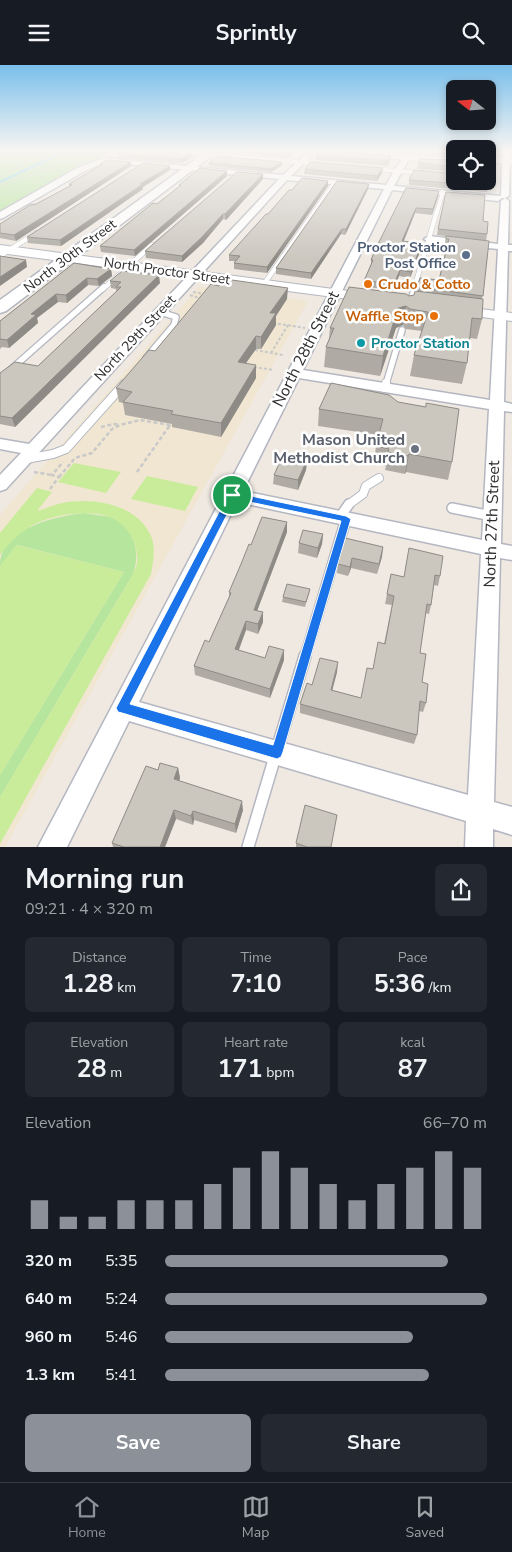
<!DOCTYPE html>
<meta charset="utf-8">
<style>
body{margin:0;font-family:"Nunito Sans",sans-serif;background:#242831;color:#f1f3f6;height:100vh;display:flex;flex-direction:column;font-size:19px;white-space:nowrap}
*{box-sizing:border-box;margin:0}
p{font-size:16px;color:#9ea1a6}
.icon{flex:none;width:28px;height:28px;fill:none;stroke:currentColor;stroke-width:2;stroke-linecap:round;stroke-linejoin:round}
.map{position:relative;height:782px;overflow:hidden}
.side{display:flex;flex-direction:column;background:#171b24;flex:1}
.side>*{flex:none}
.needle{width:32px;rotate:287deg}
.fabs{position:absolute;left:446px;top:15px;display:grid;gap:10px}
.fabs a{display:grid;place-items:center;width:50px;height:50px;border-radius:8px;background:#171b24;box-shadow:0 2px 8px #0003;font-size:25px}
.pin{position:absolute;display:grid;place-items:center;width:42px;height:42px;color:#fff;margin:-21px;border:2px solid #fff;border-radius:50%;box-shadow:0 1px 5px #0007}
.round{display:grid;place-items:center;flex:none;width:52px;height:52px;border-radius:8px;background:#242831}
.headline{display:flex;align-items:center;justify-content:space-between;height:85px;padding:0 25px}
h1{font-size:28px;font-weight:700;line-height:38px}
.figures{display:grid;grid-template-columns:repeat(3,1fr);gap:8px;height:85px;padding:5px 25px}
.figures div{display:grid;align-content:center;border-radius:8px;background:#242831;text-align:center}
.figures b{font-size:25px;font-weight:700}
.figures small{font-size:14px;font-weight:400}
.figures p{font-size:14px}
.chart{height:140px;padding:10px 25px}
.chart p{display:flex;justify-content:space-between}
.chart svg{width:100%;height:90px;margin-top:5px;stroke:#8c9099;stroke-width:6}
.action{display:flex;gap:10px;margin-top:auto;padding:10px 25px}
.action a{flex:1;height:58px;border-radius:8px;background:#8c9099;color:#fff;font-size:20px;font-weight:700;line-height:58px;text-align:center}
.action a+a{background:#242831;color:#f1f3f6}
ul{padding:0 25px;list-style:none;font-size:16px}
li{display:grid;grid-template-columns:80px 60px 1fr;align-items:center;height:38px}
li i{height:12px;border-radius:6px;background:#8c9099}
header{display:flex;justify-content:space-between;align-items:center;height:65px;padding:0 25px;background:#171b24;font-size:22px;font-weight:700}
.dock{display:flex;justify-content:space-around;align-items:center;height:70px;border-top:1px solid #363941;background:#171b24;font-size:14px;color:#9ea1a6}
.dock a{display:grid;justify-items:center;gap:2px}
.dock .active{color:#8c9099}
.map>svg:first-child{display:block}
.education{fill:#f0e6d1}
.green{fill:#b6e59e}
.pitch{fill:#c9ec9a}
.lines{fill:none;stroke-linecap:round;stroke-linejoin:round}
.stream{stroke:#75cff0;stroke-width:2}
.service-far5-casing{stroke:#b4b7c1;stroke-width:5}
.service-far4-casing{stroke:#b4b7c1;stroke-width:5.5}
.service-far3-casing{stroke:#b4b7c1;stroke-width:8}
.service-far2-casing{stroke:#b4b7c1;stroke-width:10}
.service-far1-casing{stroke:#b4b7c1;stroke-width:12}
.service-casing{stroke:#b4b7c1;stroke-width:14}
.minor-casing{stroke:#b4b7c1;stroke-width:3}
.tertiary-casing{stroke:#b4b7c1;stroke-width:2}
.secondary-casing{stroke:#b4b7c1;stroke-width:3}
.path-far2{stroke:#c9c9c9;stroke-width:1;stroke-dasharray:2 1;stroke-linecap:butt}
.path-far1{stroke:#c9c9c9;stroke-width:2;stroke-dasharray:3 2;stroke-linecap:butt}
.path{stroke:#c9c9c9;stroke-width:2.5;stroke-dasharray:4 2.5;stroke-linecap:butt}
.service-far5{stroke:#fff;stroke-width:4}
.service-far4{stroke:#fff;stroke-width:4.5}
.service-far3{stroke:#fff;stroke-width:5.5}
.service-far2{stroke:#fff;stroke-width:8}
.service-far1{stroke:#fff;stroke-width:9}
.service{stroke:#fff;stroke-width:11}
.minor{fill:#fff;fill-rule:evenodd}
.tertiary{fill:#fff;fill-rule:evenodd}
.secondary{fill:#fff;fill-rule:evenodd}
.wall{fill:#afaba4}
.shaded-wall{fill:#8e8b86}
.building{fill:#cbc7bf;stroke:#8e8b86}
.route{fill:#1a73e8;stroke:#fff;fill-rule:evenodd}
.service-dot{fill:#5c6f8a;stroke:#fff;stroke-width:2}
.food-dot{fill:#e8710a;stroke:#fff;stroke-width:2}
.culture-dot{fill:#0f9aa8;stroke:#fff;stroke-width:2}
.worship-dot{fill:#6b7280;stroke:#fff;stroke-width:2}
.labels{text-anchor:middle;dominant-baseline:central;stroke-width:5;stroke-linejoin:round;paint-order:stroke}
.far-service-label{font-size:14px;font-weight:bold;fill:#4e5e75;stroke:#fff;text-anchor:end}
.far-street-label{font-size:14px;fill:#2e2e2e;stroke:#fff}
.far-food-label{font-size:14px;font-weight:bold;fill:#c56008;stroke:#fff;text-anchor:start}
.far-culture-label{font-size:14px;font-weight:bold;fill:#0d838f;stroke:#fff;text-anchor:start}
.street-label{font-size:16px;fill:#2e2e2e;stroke:#fff}
.worship-label{font-size:16px;font-weight:bold;fill:#5b616d;stroke:#fff;text-anchor:end}
</style>
<header><svg class="icon" aria-label="menu" viewBox="0 0 24 24"><path d="M4 6h16M4 12h16M4 18h16"/></svg>Sprintly<svg class="icon" aria-label="search" viewBox="0 0 24 24"><circle cx="10" cy="10" r="6"/><path d="M15 15l6 6"/></svg></header>
<div class="map">
<svg width="512" height="782" viewBox="0 0 512 782">
<rect width="100%" height="100%" fill="#efe9e1"/>
<!-- education -->
<path class="education" d="M199 222 308 236 5 782H0V450Z"/>
<!-- green -->
<path class="green" d="M0 86H111L0 148Z
M85 448C93 450 105 450 113 453 136 465 141 490 132 511L0 732V710L124 507 17 480 0 501C0 463 56 451 85 448Z"/>
<!-- pitch -->
<path class="pitch" d="M74 398 121 407 106 428 58 417Z
M147 411 198 422 185 446 131 434Z
M37 423 52 427 37 446C45 444 54 440 62 438 93 432 137 439 151 471 156 483 153 497 151 509L0 779V732L132 511C133 507 137 502 137 497 139 480 128 460 112 453 92 444 56 449 37 458 22 465 10 477 0 490V468Z
M16 480 124 507 0 710V501Z"/>
<g class="lines">
<!-- stream -->
<path class="stream" d="M0 117 55 91 61 86"/>
<!-- service-far5 casing -->
<g class="service-far5-casing">
<path id="service-far5" d="M170 86 318 99
M374 104 423 108
M314 147 335 117
M437 147 443 127"/>
</g>
<!-- service-far4 casing -->
<g class="service-far4-casing">
<path id="service-far4" d="M0 191 36 168
M264 219 315 146
M103 224 152 180
M414 224 437 146"/>
</g>
<!-- service-far3 casing -->
<g class="service-far3-casing">
<path id="service-far3" d="M410 238 415 222
M146 293 174 260 176 252 160 247
M0 314 104 222
M386 319 402 265"/>
</g>
<!-- service-far2 casing -->
<g class="service-far2-casing">
<path id="service-far2" d="M385 323 386 318
M26 394 53 389 66 384 124 319
M348 440 363 429 366 421 379 413"/>
</g>
<!-- service-far1 casing -->
<g class="service-far1-casing">
<path id="service-far1" d="M452 443 492 451
M340 452 349 439
M305 592 346 454"/>
</g>
<!-- service casing -->
<g class="service-casing">
<path id="service" d="M248 782 305 591"/>
</g>
<!-- minor casing -->
<g class="minor-casing">
<path id="minor" d="M309 86H317L291 111 386 120C395 105 402 86 422 86L408 96 394 121 501 131 502 86H510L509 131 505 133 509 136 508 180H512V186H508L504 337 512 339V347L504 346 501 479 512 481V495L500 493 494 737 512 742V770L493 764V782H465L466 756 129 656 67 782H38L384 124 287 115 6 424 0 426V410L21 388 0 384V374L29 379 279 114 105 97 83 107 3 153 0 154V147L77 103 104 93 283 110ZM392 125 498 136 502 133H505L501 136 498 179 429 171 424 174 429 177 498 184 490 335 303 305ZM299 313 489 344 482 475 243 426ZM237 437 481 489 468 730 139 637Z"/>
</g>
<!-- tertiary casing -->
<g class="tertiary-casing">
<path id="tertiary" d="M330 86H366L455 93V99L334 89Z
M488 91 512 93V99L488 97Z
M0 180 371 229 376 230 378 233 376 236 371 237 0 188Z
M457 241 512 248V256L452 248 450 245 452 242Z"/>
</g>
<!-- secondary casing -->
<g class="secondary-casing">
<path id="secondary" d="M207 86H218L6 246 0 248V235Z"/>
</g>
<!-- path-far2 -->
<path class="path-far2" d="M0 112 19 102 39 86
M38 116 54 102
M0 120 54 102"/>
<!-- path-far1 -->
<path class="path-far1" d="M193 227 205 229
M190 230 202 234
M273 258 305 263
M255 285 283 290
M271 288 288 260
M254 302 274 305"/>
<!-- path -->
<path class="path" d="M101 362 114 359 120 360
M34 407 52 410
M137 407 170 360
M59 412 75 393 92 388 112 364 120 360 140 355 170 360 172 356
M50 424 59 412 52 410 63 397"/>
<!-- service-far5 -->
<use href="#service-far5" class="service-far5"/>
<!-- service-far4 -->
<use href="#service-far4" class="service-far4"/>
<!-- service-far3 -->
<use href="#service-far3" class="service-far3"/>
<!-- service-far2 -->
<use href="#service-far2" class="service-far2"/>
<!-- service-far1 -->
<use href="#service-far1" class="service-far1"/>
<!-- service -->
<use href="#service" class="service"/>
<!-- minor -->
<use href="#minor" class="minor"/>
<!-- tertiary -->
<use href="#tertiary" class="tertiary"/>
<!-- secondary -->
<use href="#secondary" class="secondary"/>
</g>
<!-- wall -->
<path class="wall" d="M119 86 192 87 193 92 181 98 119 93Z
M227 86H295L289 93 227 87Z
M430 86H455V91L430 89Z
M488 86H493L492 89H488Z
M316 90 391 91 390 96 387 101 316 95Z
M455 95 488 121 487 127 409 120V115L447 108V106L417 104 418 98Z
M131 97V101L16 176 0 173V159L69 121V119L101 100 100 99Z
M282 97V100L271 107 209 101V98Z
M305 104 382 108 377 116 304 109Z
M170 105 143 122V124L61 181 28 178 27 172Z
M227 106V111L135 191 101 187 100 181 157 139 179 122V120Z
M263 114 226 155 223 154 203 178 182 197 146 193 145 186Z
M328 116V121L267 208 234 204V198L235 196H229V190L292 125Z
M369 119 368 124 345 170 341 169 311 214 276 209V203Z
M406 123 438 132 432 150 415 148 404 176 421 184 410 213 399 211 394 223 390 224 363 222 364 216 371 201V195Z
M483 156 487 169 486 176 482 234V254L477 274 470 273 467 298 462 319 410 311 414 290 422 266 406 264 403 260 396 263 380 311 324 302 326 282 329 274 330 263 414 230 417 226V222L439 215 446 184H444L446 171 437 170 438 164Z
M74 198 111 204 112 211 99 221 88 220 67 238 58 237 37 253 38 258 9 283 2 282 0 284V256Z
M110 216 160 218 15 362 0 359V308L38 301 116 227V224L111 223Z
M287 234 276 251V260L261 284H256L246 298 256 313 221 372 172 362V359L125 350 123 338 119 337 116 323 155 286Z
M398 337 426 342V338L452 397 448 415 406 407 405 409 385 405 386 401 374 398 376 381 379 370 318 361 319 344Z
M307 395 306 405 298 425 273 419 274 410Z
M287 457V467L257 546 263 557 258 569 246 565 239 585 265 593 284 595 270 633 195 610 194 601 209 577 229 532V527L251 480Z
M323 469 322 479 317 493 298 488 299 478Z
M345 473 383 482 377 509 351 503 348 511 337 508 338 499Z
M409 483 440 511 438 521 434 520 431 540 429 549 425 548 420 588 422 617 426 638 423 647 419 646 417 670 414 679 300 648V639L312 620 337 607 332 625 361 633 384 579 392 540 385 539 391 509 404 512Z
M310 524 309 529 305 542 282 537 283 532Z
M178 703 180 713 179 716 243 745 236 768 194 755 193 760 176 754 165 782H113L112 778 158 705Z
M296 778 331 782H296Z"/>
<!-- shaded-wall -->
<path class="shaded-wall" d="M291 86H295L289 93V88Z
M192 87 193 92 181 98V94Z
M391 91 390 96 387 101 388 96Z
M131 97V101L16 176 14 170Z
M282 97V100L271 107V104Z
M170 101V105L143 122V124L61 181 60 175 140 119Z
M383 103 382 108 377 116V111Z
M227 106V111L135 191 134 185Z
M263 109V114L226 155 225 149Z
M328 116V121L267 208V202Z
M369 119 368 124 345 170 346 164Z
M439 126 438 132 432 150 433 144Z
M416 143 415 148 401 182 402 176Z
M223 149V154L203 178 182 197V191Z
M342 164 341 169 311 214V208Z
M422 178 421 184 410 213 411 207Z
M26 195 27 202 0 221V212Z
M111 204 112 211 99 221 97 214Z
M400 205 399 211 394 223 390 224 391 218Z
M159 210 160 218 15 362 12 353Z
M87 213 88 220 67 238 66 230Z
M288 223 287 234 276 251V260L261 284V272L270 248Z
M56 229 58 237 37 253 38 258 9 283 7 275 31 249Z
M406 241 403 260 396 263 380 311 383 291 398 243Z
M256 271V284L238 309V297Z
M256 300V313L221 372V358Z
M409 389 406 407 405 409 408 391Z
M307 395 306 405 298 425V415Z
M287 457V467L254 554V545Z
M323 469 322 479 317 493 318 483Z
M383 482 382 492 377 509 379 499Z
M352 493 351 503 348 511Z
M263 547V557L258 569V559Z
M246 556V565L235 594V584Z
M284 585V595L270 633V624Z
M338 597 337 607 330 634 331 625Z
M178 703 180 713 176 723 174 714Z
M242 736 243 745 236 768 235 759Z
M174 745 176 754 165 782H160Z
M193 746 194 755 193 760 191 751Z"/>
<!-- building -->
<path class="building" d="M119 86H176L192 87 181 94 119 88 122 87Z
M262 86H291L289 88Z
M320 86H328L391 91 388 96 316 90Z
M218 91 282 97 271 104 209 98Z
M420 94 455 95V116H488V110H490L488 121 409 115 414 105 447 108 450 106 448 101 418 98Z
M107 95 131 97 14 170 0 168V159L30 140 36 139 72 120 69 119 103 99H100Z
M310 97 383 103 377 111 305 104Z
M143 98 170 101 140 119H143L60 175 27 172Z
M200 103 227 106 134 185 100 181 153 138 157 139 181 120H179Z
M237 107 263 109 225 149H223L202 172 182 191 145 186Z
M302 113 328 116 267 202 234 198 240 191 229 190 266 149H268L289 125H292Z
M337 116 369 119 346 164H342L311 208 276 203Z
M406 123 439 126 433 144 416 143 402 176 422 178 411 207 400 205 395 217 391 218 364 216 373 195H371L376 183Z
M446 127 485 130 483 156 488 157 487 169 438 164Z
M446 171 489 176 483 231 417 222 420 213 439 215 449 174H446Z
M0 191 26 195 0 212Z
M74 198 111 204 97 214 87 213 66 230 56 229 31 249 36 250 7 275 0 274V256Z
M122 206 159 210 12 353 0 351V308L15 297 38 301 121 222H116L121 217 110 216Z
M225 214 288 223 270 248H276L261 272 256 271 238 297 256 300 221 358 171 349 173 346 123 337 132 327 116 323 149 285 155 286 211 219 219 221Z
M349 222 406 229 409 231 414 230 415 226 483 234 482 254 472 253 467 298 414 290 428 247 410 244 406 241 398 243 383 291 326 282 334 263H330Z
M331 318 389 330 398 337 426 342V338L459 344 452 397 409 389 408 391 388 387 389 384 376 381 383 354 319 344Z
M283 390 307 395 298 415 274 410Z
M262 452 287 457 254 545 263 547 258 559 246 556 235 584 265 593 269 581 284 585 270 624 194 601 205 575 209 577 231 528 229 527 241 499 249 479 251 480Z
M303 465 323 469 318 483 299 478Z
M345 473 383 482 379 499 352 493 350 502 338 499Z
M409 483 443 491 440 511 435 510 431 540 427 539 420 588 426 589 422 617 428 619 426 638 420 636 417 670 300 639 307 618 312 620 320 593 338 597 331 625 361 633 367 603 373 604 378 577 385 579 394 531 387 529 391 509 404 512Z
M287 519 310 524 306 537 283 532Z
M160 698 178 703 174 714 242 736 235 759 193 746 191 751 174 745 160 782H124L112 778 146 701 158 705Z
M305 740 337 750 331 782H307L296 778Z"/>
<!-- sky -->
<linearGradient id="sky" x2="0" y2="1"><stop stop-color="#7abfeb"/><stop offset="0.44" stop-color="#f8f5f2"/><stop offset="1" stop-color="#f8f5f2" stop-opacity="0"/></linearGradient>
<rect width="512" height="195" fill="url(#sky)"/>
<!-- route -->
<path class="route" d="M232 427 346 451 351 454 283 687 281 692 277 694 122 648 118 647 116 643 228 430ZM235 434 341 456 273 680 130 639Z"/>
<!-- markers -->
<circle class="service-dot" cx="466" cy="190" r="5"/>
<g class="food-dot">
<circle cx="368" cy="219" r="5"/>
<circle cx="434" cy="251" r="5"/>
</g>
<circle class="culture-dot" cx="361" cy="278" r="5"/>
<circle class="worship-dot" cx="415" cy="384" r="5"/>
<g class="labels">
<!-- far-service labels -->
<g class="far-service-label">
<text x="456" y="182">Proctor Station<tspan x="456" dy="16">Post Office</tspan></text>
</g>
<!-- far-street labels -->
<g class="far-street-label">
<text transform="translate(70 191) rotate(-37)">North 30th Street</text>
<text transform="translate(167 206) rotate(8)">North Proctor Street</text>
<text transform="translate(135 273) rotate(-47)">North 29th Street</text>
</g>
<!-- far-food labels -->
<g class="far-food-label">
<text x="378" y="219">Crudo &amp; Cotto</text>
<text x="424" y="251" text-anchor="end">Waffle Stop</text>
</g>
<!-- far-culture labels -->
<g class="far-culture-label">
<text x="371" y="278">Proctor Station</text>
</g>
<!-- street labels -->
<g class="street-label">
<text transform="translate(306 284) rotate(-63)">North 28th Street</text>
<text transform="translate(492 459) rotate(-88)">North 27th Street</text>
</g>
<!-- worship labels -->
<g class="worship-label">
<text x="405" y="375">Mason United<tspan x="405" dy="18">Methodist Church</tspan></text>
</g>
</g>
</svg>
<div class="fabs">
<a><svg class="needle" viewBox="-14 -14 28 28"><path d="M0-13l5 13h-10z" fill="#e53935"/><path d="M0 13l5-13h-10z" fill="#9ea1a6"/></svg></a>
<a><svg class="icon" aria-label="locate" viewBox="0 0 24 24"><circle cx="12" cy="12" r="6"/><path d="M12 2v4M12 18v4M2 12h4M18 12h4"/></svg></a>
</div>
<div class="pin" style="left:232px;top:430px;background:#1e9e55"><svg class="icon" aria-label="arrive" viewBox="0 0 24 24"><path d="M6 21V4h12l-3 4 3 4H6"/></svg></div>
</div>
<section class="side">
<div class="headline"><div><h1>Morning run</h1><p>09:21 · 4 × 320 m</p></div><a class="round"><svg class="icon" aria-label="share" viewBox="0 0 24 24"><path d="M12 15V3M7 8l5-5 5 5M5 13v7h14v-7"/></svg></a></div>
<div class="figures">
<div><p>Distance</p><b>1.28<small> km</small></b></div>
<div><p>Time</p><b>7:10</b></div>
<div><p>Pace</p><b>5:36<small> /km</small></b></div>
</div>
<div class="figures">
<div><p>Elevation</p><b>28<small> m</small></b></div>
<div><p>Heart rate</p><b>171<small> bpm</small></b></div>
<div><p>kcal</p><b>87</b></div>
</div>
<div class="chart"><p><span>Elevation</span>66–70 m</p>
<svg viewBox="0 0 160 44" preserveAspectRatio="none"><path d="M5 44V30M15 44V38M25 44V38M35 44V30M45 44V30M55 44V30M65 44V22M75 44V14M85 44V6M95 44V14M105 44V22M115 44V30M125 44V22M135 44V14M145 44V6M155 44V14"/></svg>
</div>
<ul>
<li><b>320 m</b>5:35<i style="width:88%"></i></li>
<li><b>640 m</b>5:24<i style="width:100%"></i></li>
<li><b>960 m</b>5:46<i style="width:77%"></i></li>
<li><b>1.3 km</b>5:41<i style="width:82%"></i></li>
</ul>
<div class="action"><a>Save</a><a>Share</a></div>
</section>
<nav class="dock">
<a class="active"><svg class="icon" aria-label="home" viewBox="0 0 24 24"><path d="M3 11l9-7 9 7M6 9v11h12V9"/></svg>Home</a>
<a><svg class="icon" aria-label="map" viewBox="0 0 24 24"><path d="M3 6l6-2 6 2 6-2v14l-6 2-6-2-6 2zM9 4v14M15 6v14"/></svg>Map</a>
<a><svg class="icon" aria-label="saved" viewBox="0 0 24 24"><path d="M7 4h10v16l-5-4-5 4z"/></svg>Saved</a>
</nav>
